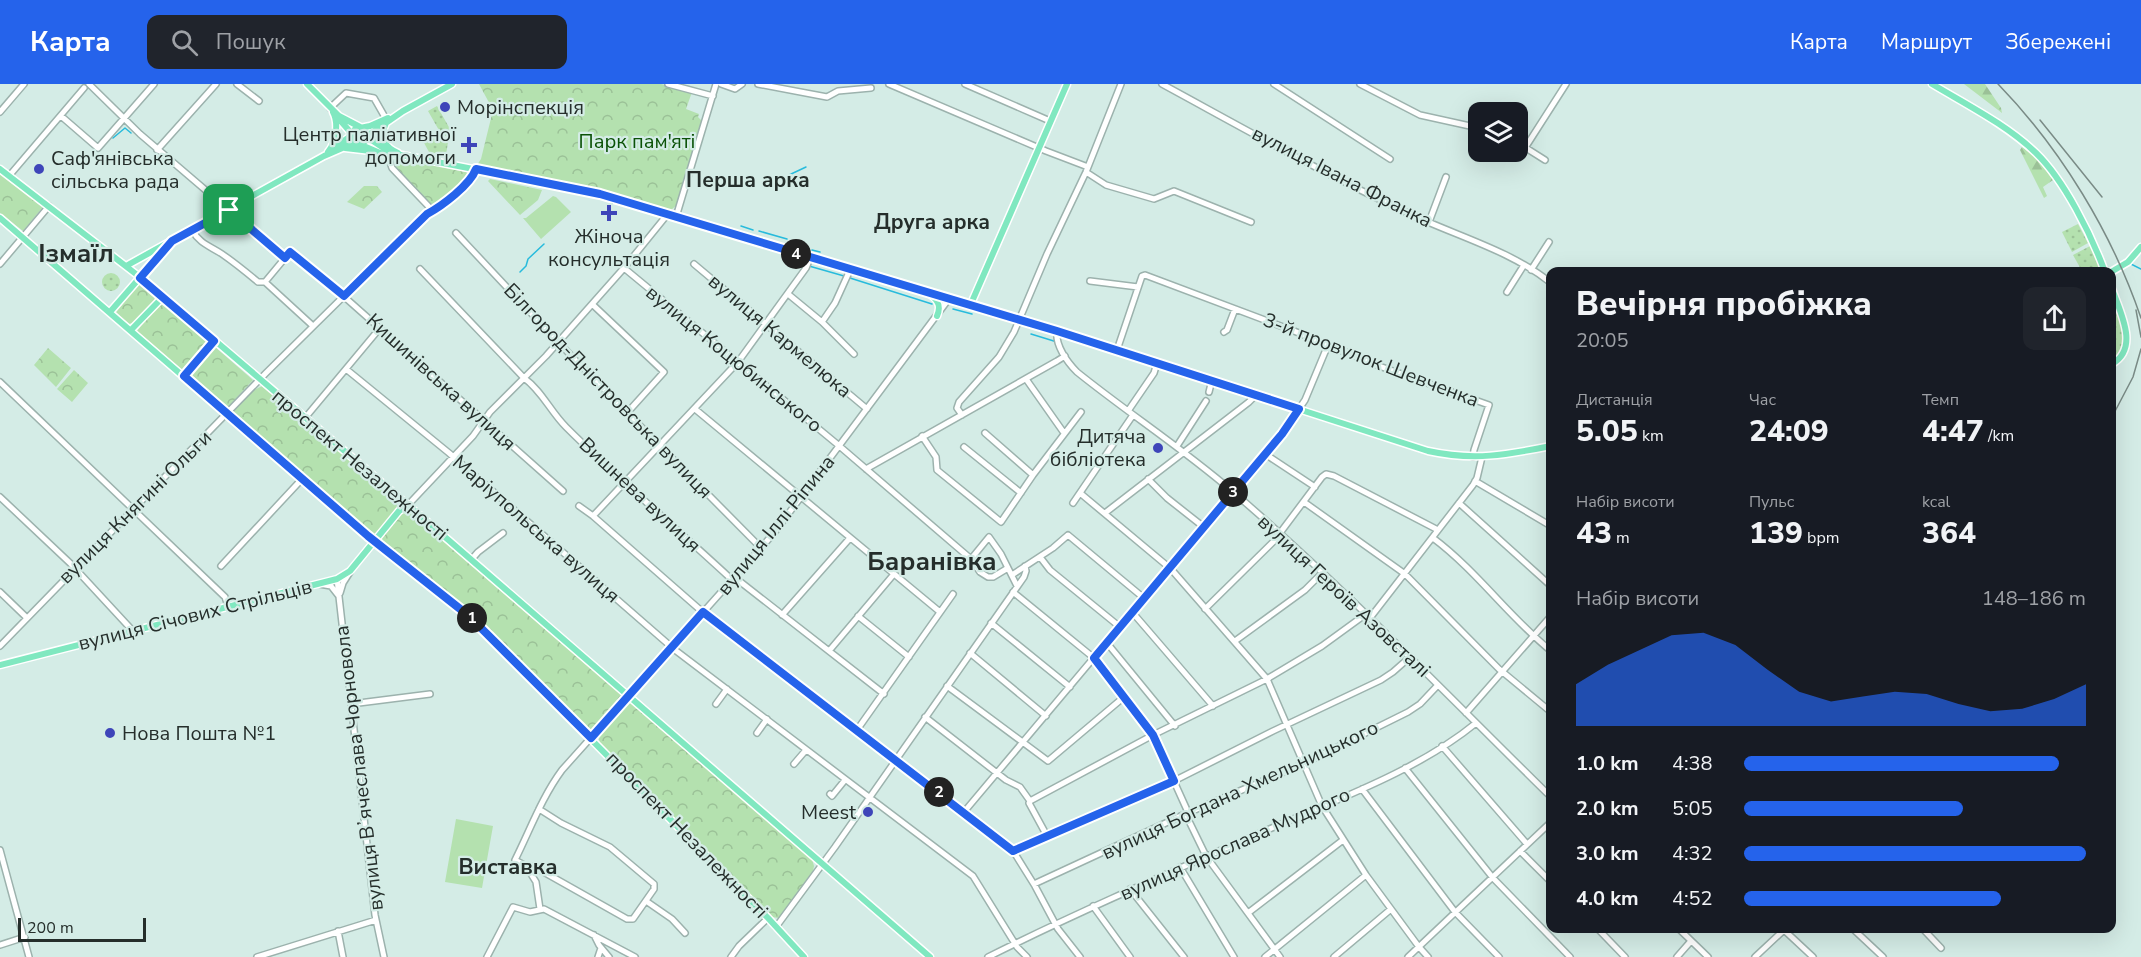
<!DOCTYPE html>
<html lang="uk">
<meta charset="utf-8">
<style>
body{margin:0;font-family:"Nunito Sans",sans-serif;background:#20242c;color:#f1f3f6;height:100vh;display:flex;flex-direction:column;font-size:22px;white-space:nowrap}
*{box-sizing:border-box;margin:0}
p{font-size:20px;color:#9ea1a6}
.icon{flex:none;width:33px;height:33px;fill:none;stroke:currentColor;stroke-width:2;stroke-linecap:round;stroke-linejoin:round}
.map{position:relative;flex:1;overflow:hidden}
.side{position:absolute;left:1546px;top:183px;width:570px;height:666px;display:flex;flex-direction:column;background:#171b24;border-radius:12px;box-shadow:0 6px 24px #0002}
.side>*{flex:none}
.tools{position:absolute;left:1468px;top:18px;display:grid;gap:12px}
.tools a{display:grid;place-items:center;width:60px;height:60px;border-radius:12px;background:#171b24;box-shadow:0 6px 24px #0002;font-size:30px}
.scale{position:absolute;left:18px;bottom:15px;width:128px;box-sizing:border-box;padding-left:6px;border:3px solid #252e2b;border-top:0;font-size:16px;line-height:21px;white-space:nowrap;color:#252e2b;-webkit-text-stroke:4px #d4ece6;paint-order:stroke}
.pin{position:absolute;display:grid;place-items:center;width:51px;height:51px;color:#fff;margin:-26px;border-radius:12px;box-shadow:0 3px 9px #0006}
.km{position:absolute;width:30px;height:30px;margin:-15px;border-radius:50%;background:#222;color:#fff;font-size:16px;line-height:30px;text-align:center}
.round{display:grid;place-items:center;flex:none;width:63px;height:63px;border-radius:12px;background:#20242c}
.head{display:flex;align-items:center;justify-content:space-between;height:102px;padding:0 30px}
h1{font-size:33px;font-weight:800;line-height:45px}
.stats{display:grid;grid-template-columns:repeat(3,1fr);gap:9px;height:102px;padding:6px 30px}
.stats div{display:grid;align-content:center}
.stats b{font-size:30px;font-weight:800}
.stats small{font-size:16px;font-weight:400}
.stats p{font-size:16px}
.chart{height:168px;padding:12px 30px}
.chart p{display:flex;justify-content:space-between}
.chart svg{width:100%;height:108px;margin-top:6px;fill:#2563eb;opacity:.7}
ul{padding:0 30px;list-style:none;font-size:20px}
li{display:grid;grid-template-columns:96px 72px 1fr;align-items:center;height:45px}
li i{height:15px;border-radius:8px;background:#2563eb}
header{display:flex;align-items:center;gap:36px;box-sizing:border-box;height:84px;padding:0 30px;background:#2563eb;color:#fff}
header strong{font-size:28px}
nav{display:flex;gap:33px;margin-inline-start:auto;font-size:21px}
.search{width:420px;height:54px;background:#20242c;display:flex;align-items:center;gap:15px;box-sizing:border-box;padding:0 21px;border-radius:12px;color:#9ea1a6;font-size:22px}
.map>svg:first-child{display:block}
.grass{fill:url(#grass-dots)}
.forest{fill:url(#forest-firs)}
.park{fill:url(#park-crowns)}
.pitch{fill:#b4e1af}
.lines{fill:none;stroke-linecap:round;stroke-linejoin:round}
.stream{stroke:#28bbdc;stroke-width:1.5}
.minor-casing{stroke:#9cb2ad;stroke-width:8}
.major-casing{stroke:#fff;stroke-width:9}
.minor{stroke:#fff;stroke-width:5}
.major{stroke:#80e8c0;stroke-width:6}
.rail{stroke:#7a8b86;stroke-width:1.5}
.route-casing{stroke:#fff;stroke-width:12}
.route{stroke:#2563eb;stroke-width:8}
.poi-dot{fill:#3e45b9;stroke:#d4ece6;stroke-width:2}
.labels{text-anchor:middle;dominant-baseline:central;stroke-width:4.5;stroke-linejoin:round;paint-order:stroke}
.poi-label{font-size:20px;fill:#252e2b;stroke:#d4ece6;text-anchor:start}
.park-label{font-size:20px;fill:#0b5207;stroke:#d4ece6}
.street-label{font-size:20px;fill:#252e2b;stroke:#d4ece6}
.neighbourhood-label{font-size:21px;font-weight:bold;fill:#252e2b;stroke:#d4ece6}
.quarter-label{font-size:22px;font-weight:bold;fill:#252e2b;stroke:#d4ece6}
.district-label{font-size:26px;font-weight:bold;fill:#252e2b;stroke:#d4ece6}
</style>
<header>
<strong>Карта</strong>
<div class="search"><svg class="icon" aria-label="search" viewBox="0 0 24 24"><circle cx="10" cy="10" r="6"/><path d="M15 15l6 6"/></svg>Пошук</div>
<nav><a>Карта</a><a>Маршрут</a><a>Збережені</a></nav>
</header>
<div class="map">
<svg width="2141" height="873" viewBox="0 0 2141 873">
<defs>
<pattern id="grass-dots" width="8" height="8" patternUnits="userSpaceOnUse" patternTransform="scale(1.5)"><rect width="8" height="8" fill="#b4e1af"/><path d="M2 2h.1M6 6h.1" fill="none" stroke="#9bc197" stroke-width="1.8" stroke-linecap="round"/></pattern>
<pattern id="forest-firs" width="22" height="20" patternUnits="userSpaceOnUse" patternTransform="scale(1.5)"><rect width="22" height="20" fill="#b4e1af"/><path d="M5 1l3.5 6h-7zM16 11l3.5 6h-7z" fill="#9bc197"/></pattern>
<pattern id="park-crowns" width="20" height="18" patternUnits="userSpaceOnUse" patternTransform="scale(1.5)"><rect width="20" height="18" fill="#b4e1af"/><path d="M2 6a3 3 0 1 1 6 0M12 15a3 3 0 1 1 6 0" fill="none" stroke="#9bc197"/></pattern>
</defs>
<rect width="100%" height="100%" fill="#d4ece6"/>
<!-- grass -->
<path class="grass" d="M437 22 450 45 446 52 440 48 428 27Z
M439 49 448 58 446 71 429 68 423 57Z
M2078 140 2088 159 2072 168 2062 148Z
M2090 162 2091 163 2101 187H2082L2073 171Z
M102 198a9 9 0 1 1 18 0a9 9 0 1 1-18 0Z
M2112 217C2121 235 2132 264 2112 277Z"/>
<!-- forest -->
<path class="forest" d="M1964 0H1985L2001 24 2002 29Z
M2022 63 2037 74 2053 96 2043 103 2047 112 2044 114 2020 66Z"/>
<!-- park -->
<path class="park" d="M479 0H661L692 8 686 25 699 30 698 33 703 38 678 120 671 126 666 125 638 115H632L602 106 477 81 481 75 493 26Z
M402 75 466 88 470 91 437 123 434 124 394 83Z
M0 88 43 123 23 147 0 129Z
M490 95 542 106 538 116 520 131 488 97Z
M364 102H377L382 108 364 125 347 118Z
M140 199 153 208 155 216 135 238 129 240 116 228Z
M159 219H165L209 258 184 288 137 247Z
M214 262 253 296 227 324 189 293 190 289Z
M48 264 71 284 56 303 34 281Z
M74 286 88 299 72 318 57 305Z
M262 302 400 418V423L377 451 373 452 232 330 233 326 252 307Z
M406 425 623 612 596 645 590 647 586 645 478 537 383 459 382 454Z
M629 619H633L812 775 814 782 813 787 779 834 771 833 600 659 598 652 600 648Z"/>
<!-- pitch -->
<path class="pitch" d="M553 112 556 113 571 128 541 155 523 134H526Z
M456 735 493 742 482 804 445 798Z"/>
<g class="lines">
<!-- stream -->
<path class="stream" d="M113 54 125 44 131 49
M789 91 806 83
M741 142 753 146
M759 147 787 155
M794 161 809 165
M812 166 820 168
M2129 179 2141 185
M809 182 844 192
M520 188 526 182 528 175 544 160
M850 194 932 220
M953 225 972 230
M1031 250 1057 258"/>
<!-- minor casing -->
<g class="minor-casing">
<path id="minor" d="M89 0 140 50 285 174
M237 0 259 17
M668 0 713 12
M721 0 735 5 742 0
M758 0 827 13 838 7 871 4
M889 0 1046 67 1088 83
M965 0 1050 37
M1162 0C1243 44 1324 90 1408 129 1456 152 1510 166 1551 199
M1274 0 1390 75
M1360 0 1420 31 1479 44
M330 24 346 9 374 14 386 35
M0 28 24 0
M61 32 98 64 154 0
M1518 59 1545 76
M1525 64 1566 0
M157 66 216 0
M387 70 392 84 433 127
M1086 88 1106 101 1154 115 1174 107 1251 138
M9 92 84 4
M676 133 716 0
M1429 138 1446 93
M192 146C200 160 210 162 222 170 235 179 246 188 258 198H265L313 242
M456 149 578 279 761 464
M0 180 49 122
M694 180 867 325
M624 184 837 360 971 475 980 488 988 493H993L1008 484
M420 185 524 294C542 307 550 327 566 343 618 395 675 443 729 493L738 496 884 610
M1531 186 1549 158
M1090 197 1138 203
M265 198 290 168 340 209 563 407
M1507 208 1524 181
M788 210 822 238 854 270
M592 220 664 288 627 329
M822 238 835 219 850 186
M1057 247C1055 261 1067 278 1077 288 1128 329 1182 364 1232 407 1344 503 1446 610 1551 713
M1224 248 1227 246 1235 225
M1117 266 1142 192 1145 191 1294 247 1379 282 1489 321 1474 366 1473 373
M346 285 449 369 675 566 973 792 1017 863 1027 873
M184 292 214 257
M1026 295 1064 349
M0 298 225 513 228 522
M1209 308 1212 296
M695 325 940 528
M1128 327 1154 289 1157 279
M962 331 957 324 959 318 999 273 1014 248 1047 170 1086 88 1121 0
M305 334 380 244
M985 349 1033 391
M922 352 936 373 937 386 1001 438 1033 391 1081 328
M1177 362 1206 317
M964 363 1021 409
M1265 370 1315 403
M866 385 1057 277 1065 272
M1148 395 1167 414 1205 444
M1475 397 1551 442
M1080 409 1171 485 1267 595 1322 722 1366 791 1419 863 1428 873
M0 413 71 480 132 546
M1304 418 1405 490 1499 585 1551 628
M1073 419 1133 331
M1459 419 1551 502
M408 421 473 352 490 328 546 272 624 184 667 131
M579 422 593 432 706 531 1012 765 1035 802 1058 845 1080 873
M1105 429 1249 318 1256 311
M593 432 738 278 806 184 810 174
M1433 454C1477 487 1509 533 1551 567
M1040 473 1050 486 1120 543
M971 475 989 453 1001 470 1017 502
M471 476 478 468 503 449
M221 482 302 395
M1012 491 1053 464 1068 451 1145 515
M337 495 375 831 384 873
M319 500 331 502 338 511
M0 508 27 534
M1013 508 1094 574 1153 651 1187 726V733L1206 772 1280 873
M340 509 343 499 350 488
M1205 525 1274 457 1322 393 1326 390 1334 392 1438 446
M1133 529 1213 622
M782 531 850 454
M858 532 909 573
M1370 534 1473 401 1477 394 1482 373
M991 539 1070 603
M1235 557 1305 506 1322 489
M1107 559 1175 642
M0 562 266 289 427 130C442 122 470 101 476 85
M829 567 894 490
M970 569 1046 632
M947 602 1048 677 1124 613
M351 620 430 610
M716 620 727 605
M1466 629 1551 532
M925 633 1006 696 1020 703 1030 717 1029 719 1047 752
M857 646 953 510
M757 649 767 635
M1442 662 1527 760
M794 680 806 666
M1405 684 1493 794 1570 873
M1362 705 1455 828 1499 873
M830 710 832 712 845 696
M1030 717 1153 651 1267 595 1322 562 1366 530
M539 725 561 739 610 763 654 800V805L633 835H627L533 782H526L515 776C530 746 542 713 562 686L774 449 948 216
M964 728 1282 350 1305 316 1325 268 1330 261
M0 766 29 873
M1013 767 1156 706 1273 647 1381 596 1393 588 1410 573
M1520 767 1551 798
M526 782 536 798 540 825
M1180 783 1234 873
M1034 800 1183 731 1303 680 1408 628 1420 620 1438 601
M1130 805 1184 873
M646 817 672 835 685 849
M1093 822 1130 873
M1248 829 1343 756
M776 843 835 763 1024 493 1026 487 1025 482
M1597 844 1625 873
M1678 844 1708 873
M1852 844 1883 873
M1922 844 1941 864
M1784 846 1813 873
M338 847 343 873
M594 851 599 861 609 873
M0 861 25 853
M257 873 376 836
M487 873 513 823 530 828 544 825 635 873
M598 873 601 864
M731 873 739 862 768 834
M988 873C1082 826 1178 785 1274 743 1341 714 1420 685 1476 639
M1265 873 1366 791
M1334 873 1391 825
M1408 873 1551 738
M1677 873 1691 857
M1755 873 1786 844"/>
</g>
<!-- major casing -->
<g class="major-casing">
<path id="major" d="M307 0 339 32 362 44
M1932 0C1967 21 2007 41 2036 69 2064 96 2091 150 2105 188
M339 35 352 50
M386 39C379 53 384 63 398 69
M367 52 403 27 452 0
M367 53 385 65 387 69
M357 60 352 54 355 45 370 42 388 34
M359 60 380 69 402 71 600 110 1057 247 1428 367C1474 377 1506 371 1551 362
M345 64 371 67
M333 65 352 51
M328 68C336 59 339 39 333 28
M0 85 145 197 408 421 930 873
M0 134 368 452 469 532 768 834 804 873
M126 182 324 72 347 62 364 59 367 51 363 45
M2111 188 2128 178 2141 163
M2112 205C2120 228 2140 264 2112 280
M931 211C939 217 941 223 937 232
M970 222 1067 0
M110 228 169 160
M131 246 158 218 162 212
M0 581 337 495 350 487 399 427 408 421"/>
</g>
<!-- minor -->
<use href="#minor" class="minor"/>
<!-- major -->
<use href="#major" class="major"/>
<!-- rail -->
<path class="rail" d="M1998 0C2061 65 2112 149 2141 234
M2040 36 2102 113
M2136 226 2141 253
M2112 333 2133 293 2141 265"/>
</g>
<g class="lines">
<!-- route casing -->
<g class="route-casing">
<path id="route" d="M476 85 600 110 1057 247 1299 325 1282 350 1094 574 1153 651 1174 697 1013 767 703 528 591 654 469 532 368 452 184 292 214 257 140 194 172 157 229 126 285 174 290 168 344 212 427 130C442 122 470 101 476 85Z"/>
</g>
<!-- route -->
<use href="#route" class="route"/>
</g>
<!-- markers -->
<g class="poi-dot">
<circle cx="445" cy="23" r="6"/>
<path d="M466 52h6v6h6v6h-6v6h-6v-6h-6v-6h6z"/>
<circle cx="39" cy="85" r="6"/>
<path d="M606 120h6v6h6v6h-6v6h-6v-6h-6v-6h6z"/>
<circle cx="1158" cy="364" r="6"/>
<circle cx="110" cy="649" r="6"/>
<circle cx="868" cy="728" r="6"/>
</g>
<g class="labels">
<!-- poi labels -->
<g class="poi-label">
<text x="457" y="23">Морінспекція</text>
<text x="456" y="50" text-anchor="end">Центр паліативної<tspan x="456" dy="23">допомоги</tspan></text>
<text x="51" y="74">Саф'янівська<tspan x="51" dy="23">сільська рада</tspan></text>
<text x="609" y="152" text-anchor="middle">Жіноча<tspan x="609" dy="23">консультація</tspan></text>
<text x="1146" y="352" text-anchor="end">Дитяча<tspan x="1146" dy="23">бібліотека</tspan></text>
<text x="122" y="649">Нова Пошта №1</text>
<text x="856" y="728" text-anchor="end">Meest</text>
</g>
<!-- park labels -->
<g class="park-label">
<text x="637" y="57">Парк пам'яті</text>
</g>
<!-- street labels -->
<g class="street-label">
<text transform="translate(1342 93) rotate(27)">вулиця Івана Франка</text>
<text transform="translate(780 252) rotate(40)">вулиця Кармелюка</text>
<text transform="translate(734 275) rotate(39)">вулиця Коцюбинського</text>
<text transform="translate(1371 276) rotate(21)">3-й провулок Шевченка</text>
<text transform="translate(441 298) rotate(42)">Кишинівська вулиця</text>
<text transform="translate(608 307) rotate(46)">Білгород-Дністровська вулиця</text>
<text transform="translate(360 381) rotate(40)">проспект Незалежності</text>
<text transform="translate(640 411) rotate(43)">Вишнева вулиця</text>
<text transform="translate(135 423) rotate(-45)">вулиця Княгині Ольги</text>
<text transform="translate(776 441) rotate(-51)">вулиця Іллі Ріпина</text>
<text transform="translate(536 445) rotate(41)">Маріупольська вулиця</text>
<text transform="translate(1344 512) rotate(43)">вулиця Героїв Азовсталі</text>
<text transform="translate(195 531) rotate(-14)">вулиця Січових Стрільців</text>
<text transform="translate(359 684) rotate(-97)">вулиця Вʼячеслава Чорновола</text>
<text transform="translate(1240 706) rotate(-25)">вулиця Богдана Хмельницького</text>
<text transform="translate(687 751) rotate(46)">проспект Незалежності</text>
<text transform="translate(1235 760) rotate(-24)">вулиця Ярослава Мудрого</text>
</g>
<!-- neighbourhood labels -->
<g class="neighbourhood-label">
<text x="748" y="96">Перша арка</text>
<text x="932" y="138">Друга арка</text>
</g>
<!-- quarter labels -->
<g class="quarter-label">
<text x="508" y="783">Виставка</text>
</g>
<!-- district labels -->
<g class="district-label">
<text x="76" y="169">Ізмаїл</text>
<text x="932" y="477">Баранівка</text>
</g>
</g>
</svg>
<div class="tools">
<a><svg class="icon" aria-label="layers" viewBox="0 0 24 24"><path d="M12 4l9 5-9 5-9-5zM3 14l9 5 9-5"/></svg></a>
</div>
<div class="scale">200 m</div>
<div class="pin" style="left:229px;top:126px;background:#1e9e55"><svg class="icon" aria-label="arrive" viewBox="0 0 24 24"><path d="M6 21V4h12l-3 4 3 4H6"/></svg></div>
<b class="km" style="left:472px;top:534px">1</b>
<b class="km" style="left:939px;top:708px">2</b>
<b class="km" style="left:1233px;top:408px">3</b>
<b class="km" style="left:796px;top:170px">4</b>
<section class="side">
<div class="head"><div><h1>Вечірня пробіжка</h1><p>20:05</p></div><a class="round"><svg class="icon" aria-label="share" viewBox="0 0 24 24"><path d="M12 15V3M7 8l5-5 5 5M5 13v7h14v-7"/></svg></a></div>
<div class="stats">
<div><p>Дистанція</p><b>5.05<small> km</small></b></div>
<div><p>Час</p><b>24:09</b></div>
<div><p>Темп</p><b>4:47<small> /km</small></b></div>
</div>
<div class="stats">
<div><p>Набір висоти</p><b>43<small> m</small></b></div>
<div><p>Пульс</p><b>139<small> bpm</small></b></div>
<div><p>kcal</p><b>364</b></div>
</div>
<div class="chart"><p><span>Набір висоти</span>148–186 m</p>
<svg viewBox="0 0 160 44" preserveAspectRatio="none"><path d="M0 44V27L10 19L20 13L30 7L40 6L50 11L60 21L70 30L80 34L90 32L100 30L110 31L120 35L130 38L140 37L150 33L160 27V44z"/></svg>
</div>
<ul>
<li><b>1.0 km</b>4:38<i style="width:92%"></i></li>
<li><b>2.0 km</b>5:05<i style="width:64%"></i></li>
<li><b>3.0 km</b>4:32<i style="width:100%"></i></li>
<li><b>4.0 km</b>4:52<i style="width:75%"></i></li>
</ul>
</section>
</div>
